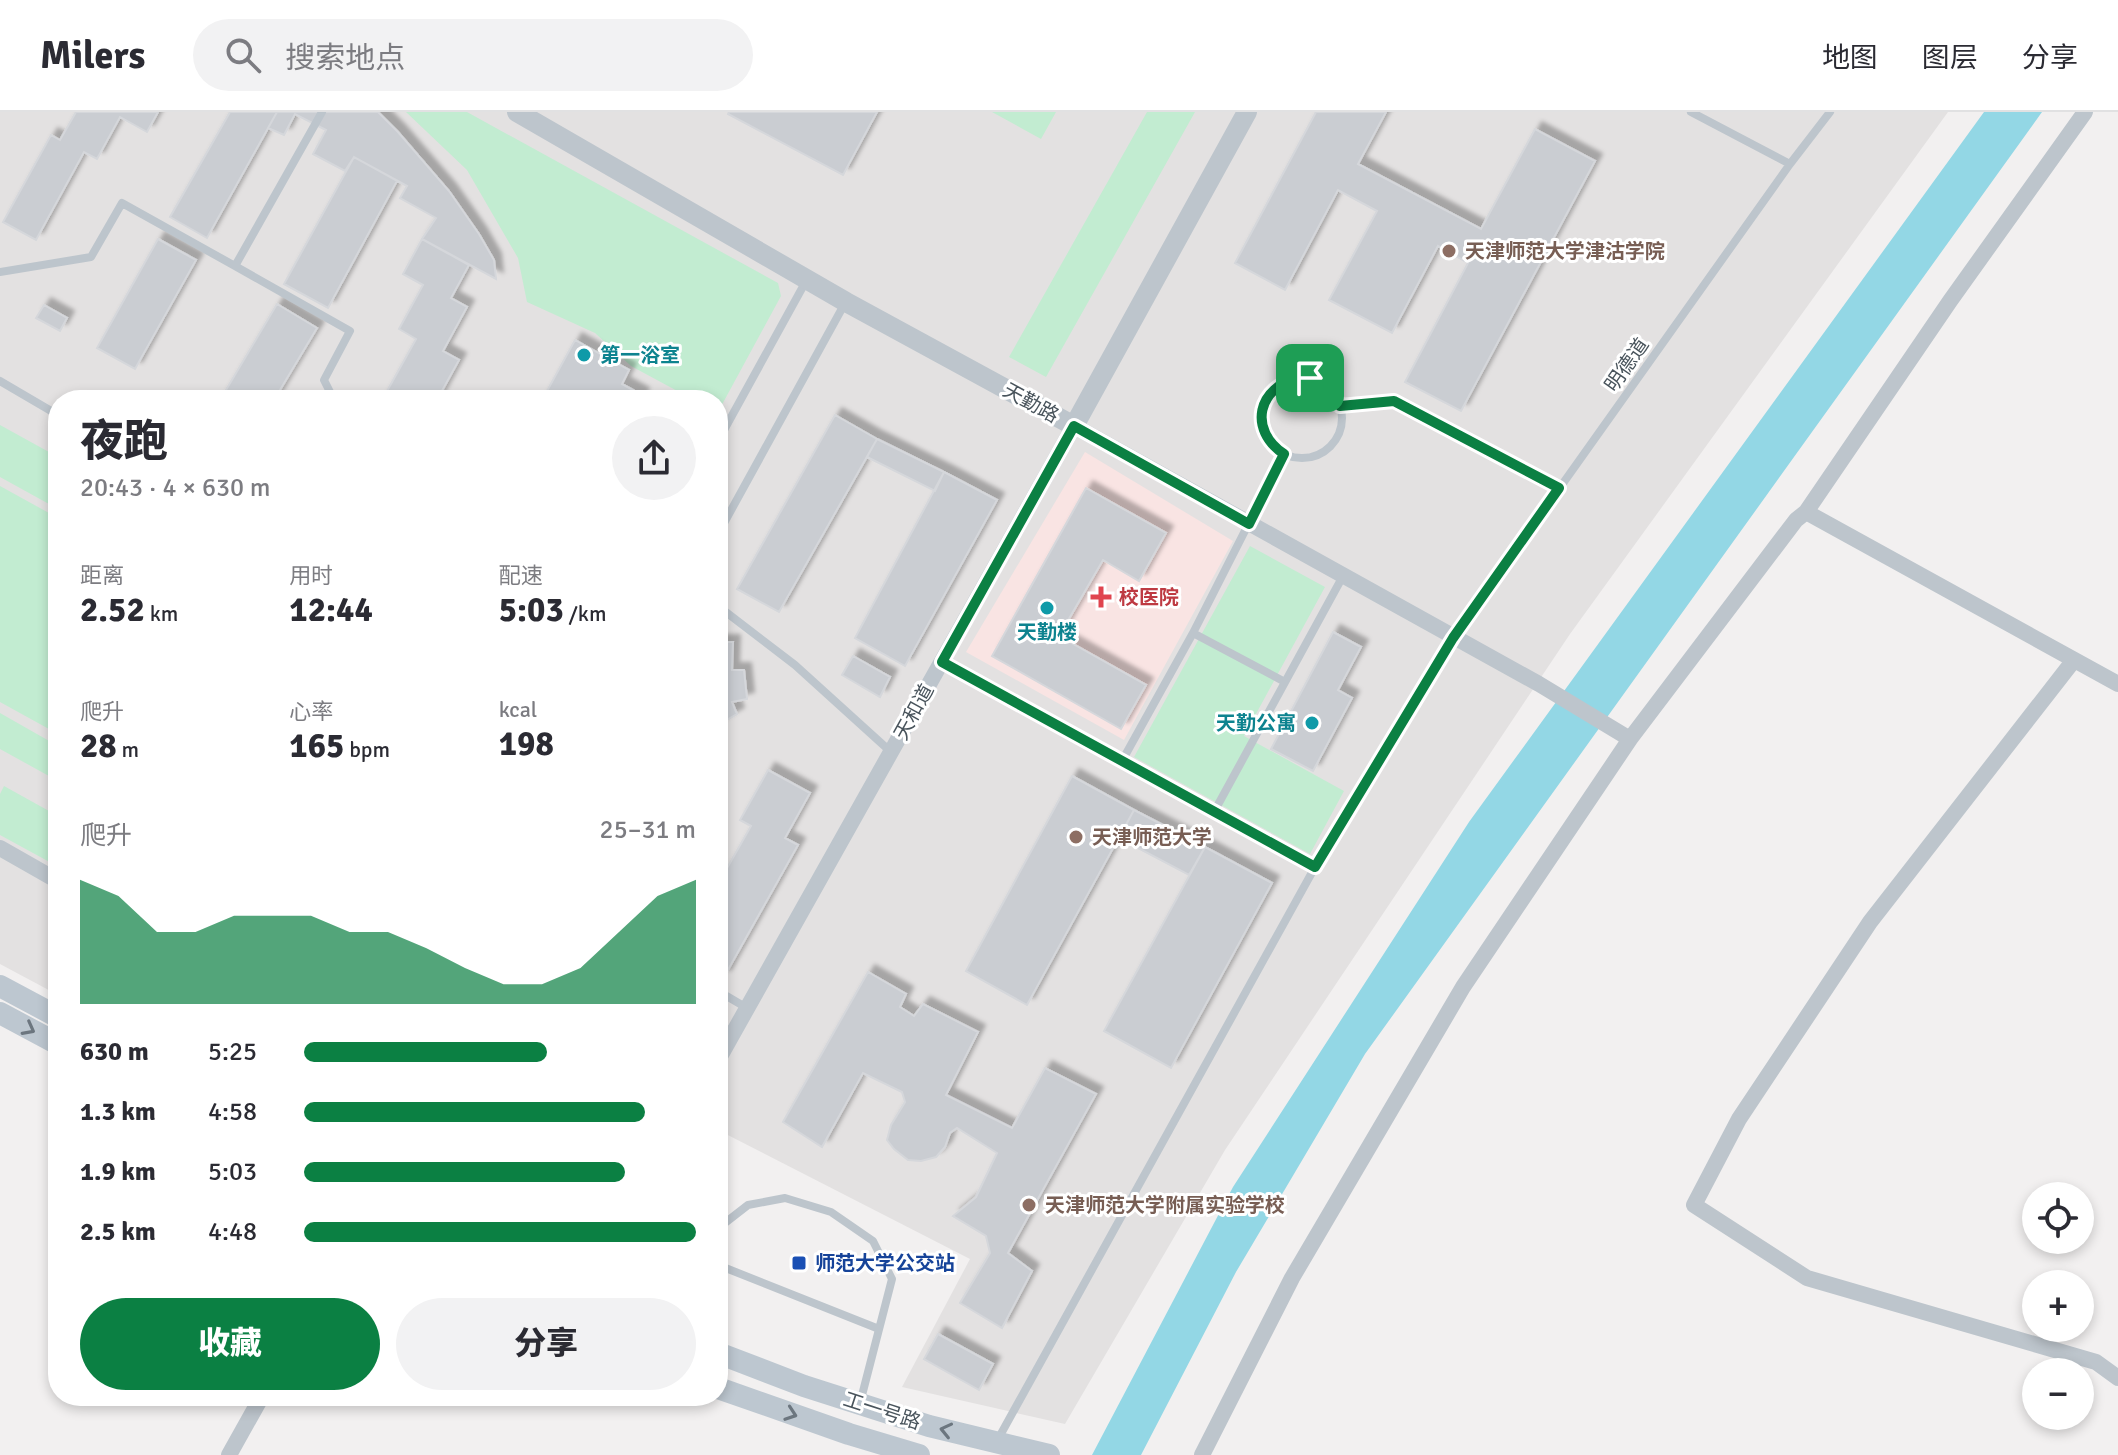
<!DOCTYPE html>
<html lang="zh">
<meta charset="utf-8">
<style>
body{margin:0;font-family:Signika,"Noto Sans SC",sans-serif;background:#f2f2f3;color:#2b2b33;height:100vh;display:flex;flex-direction:column;font-size:30px;white-space:nowrap}
*{box-sizing:border-box;margin:0}
p{font-size:26px;color:#7c7c81}
.icon{flex:none;width:44px;height:44px;fill:none;stroke:currentColor;stroke-width:2;stroke-linecap:round;stroke-linejoin:round}
.map{position:relative;flex:1;overflow:hidden}
.panel{position:absolute;left:48px;top:278px;width:680px;height:1016px;display:flex;flex-direction:column;background:#fff;border-radius:32px;box-shadow:0 4px 12px #0003}
.panel>*{flex:none}
.buttons{position:absolute;left:2022px;top:1070px;display:grid;gap:16px}
.buttons a{display:grid;place-items:center;width:72px;height:72px;border-radius:50%;background:#fff;box-shadow:0 4px 12px #0003;font-size:40px}
.pin{position:absolute;display:grid;place-items:center;width:68px;height:68px;color:#fff;margin:-34px;border-radius:16px;box-shadow:0 4px 12px #0006}
.round{display:grid;place-items:center;flex:none;width:84px;height:84px;border-radius:42px;background:#f2f2f3}
.head{display:flex;align-items:center;justify-content:space-between;height:136px;padding:0 32px}
h1{font-size:44px;font-weight:800;line-height:60px}
.figures{display:grid;grid-template-columns:repeat(3,1fr);gap:12px;height:136px;padding:8px 32px}
.figures div{display:grid;align-content:center}
.figures b{font-size:34px;font-weight:800}
.figures small{font-size:22px;font-weight:400}
.figures p{font-size:22px}
.chart{height:224px;padding:16px 32px}
.chart p{display:flex;justify-content:space-between}
.chart svg{width:100%;height:144px;margin-top:8px;fill:#0b8043;opacity:.7}
.button{display:flex;gap:16px;margin-top:auto;padding:16px 32px}
.button a{flex:1;height:92px;border-radius:48px;background:#0b8043;color:#fff;font-size:32px;font-weight:800;line-height:92px;text-align:center}
.button a+a{background:#f2f2f3;color:#2b2b33}
ul{padding:0 32px;list-style:none;font-size:26px}
li{display:grid;grid-template-columns:128px 96px 1fr;align-items:center;height:60px}
li i{height:20px;border-radius:10px;background:#0b8043}
header{display:flex;align-items:center;gap:48px;box-sizing:border-box;height:112px;padding:0 40px;background:#fff;border-bottom:2px solid #e1e1e2}
header strong{font-size:38px}
nav{display:flex;gap:44px;margin-inline-start:auto;font-size:28px}
.search{width:560px;height:72px;background:#f2f2f3;display:flex;align-items:center;gap:20px;box-sizing:border-box;padding:0 28px;border-radius:44px;color:#7c7c81;font-size:30px}
.map>svg:first-child{display:block}
.education{fill:#e3e1e1}
.medical{fill:#f9e4e3}
.green{fill:#c2ecd1}
.water{fill:#93d7e5}
.building{fill:#cacdd2;stroke:#d5d7db;stroke-width:2;filter:url(#shadow)}
.lines{fill:none;stroke-linecap:round;stroke-linejoin:round}
.service{stroke:#bdc5cc;stroke-width:8}
.minor{stroke:#bdc5cc;stroke-width:16}
.tertiary{stroke:#bdc5cc;stroke-width:20}
.secondary{stroke:#bdc7d0;stroke-width:22}
.oneway{stroke:#6c767f}
.route-casing{stroke:#fff;stroke-width:16}
.route{stroke:#0b8043;stroke-width:10}
.education-dot{fill:#8d6e63;stroke:#fff;stroke-width:3}
.culture-dot{fill:#0f9aa8;stroke:#fff;stroke-width:3}
.health-dot{fill:#e0444e;stroke:#fff;stroke-width:3}
.transit-dot{fill:#1a4fb4;stroke:#fff;stroke-width:3}
.labels{text-anchor:middle;dominant-baseline:central;stroke-width:6;stroke-linejoin:round;paint-order:stroke}
.education-label{font-size:20px;font-weight:bold;fill:#785e54;stroke:#fff;text-anchor:start}
.culture-label{font-size:20px;font-weight:bold;fill:#0d838f;stroke:#fff;text-anchor:start}
.street-label{font-size:20px;fill:#49545c;stroke:#fff}
.health-label{font-size:20px;font-weight:bold;fill:#be3a42;stroke:#fff;text-anchor:start}
.transit-label{font-size:20px;font-weight:bold;fill:#164399;stroke:#fff;text-anchor:start}
</style>
<header>
<strong>Milers</strong>
<div class="search"><svg class="icon" aria-label="search" viewBox="0 0 24 24"><circle cx="10" cy="10" r="6"/><path d="M15 15l6 6"/></svg>搜索地点</div>
<nav><a>地图</a><a>图层</a><a>分享</a></nav>
</header>
<div class="map">
<svg width="2118" height="1343" viewBox="0 0 2118 1343">
<defs>
<filter id="shadow"><feDropShadow dx="7" dy="-7" stdDeviation="2" flood-color="#0004"/></filter>
</defs>
<rect width="100%" height="100%" fill="#f2f0f0"/>
<!-- education -->
<path class="education" d="M0 0H1948L1570 522 1225 1038 1065 1312 902 1275 970 1147 718 1018V288H58V883L0 852Z"/>
<!-- medical -->
<path class="medical" d="M1085 340 1233 429 1124 628 966 540Z"/>
<!-- green -->
<path class="green" d="M406 0H467L778 171 781 184 718 300V288H694L631 254 595 221 527 190 518 146 467 58Z
M992 0H1056L1041 27Z
M1147 0H1195L1046 265 1009 245Z
M0 313 58 345V397L0 365Z
M0 374 58 406V622L0 590Z
M1250 434 1325 475 1244 624 1344 679 1310 742 1134 645Z
M0 601 58 634V669L0 637Z
M4 674 58 704V749L55 753 0 723V682Z"/>
<!-- water -->
<path class="water" d="M1984 0H2042L1365 942 1236 1160 1141 1343H1092L1233 1075 1469 710Z"/>
<!-- building -->
<path class="building" d="M76 0H158L147 20 120 5 97 47 84 40 36 128 3 110 51 23 60 28Z
M230 0H277L207 126 170 105Z
M277 0H378L398 20 449 79 479 122 494 148 496 167 422 127 436 106 400 86 407 74 354 45 345 59 313 42 326 18 295 2 284 23 268 16Z
M729 0H877L843 63 728 2Z
M1316 0H1386L1358 52 1481 117 1535 17 1595 49 1461 299 1405 270 1468 151 1438 134 1392 221 1329 188 1377 99 1338 78 1285 178 1235 151Z
M354 45 397 69 328 196 284 172Z
M158 127 196 148 135 257 97 236Z
M422 127 469 153 451 186 467 195 443 239 459 248 437 288H382L416 227 399 217 423 173 403 162Z
M277 192 317 216 274 288H220Z
M44 193 67 206 60 219 36 206Z
M575 228 629 258 622 272 642 283 640 288H542Z
M835 303 877 327 779 500 737 477Z
M877 327 944 360 935 379 867 345Z
M944 360 997 388 905 554 855 526Z
M1086 376 1166 421 1139 469 1103 448 1059 524 1146 573 1121 617 992 544Z
M1333 520 1361 535 1338 578 1352 586 1313 659 1271 637Z
M718 530H733L732 558H744L747 587 732 590 737 602 718 613Z
M853 544 890 565 880 585 842 563Z
M768 658 810 681 785 726 798 733 724 865 718 862V772L751 714 740 708Z
M1072 664 1134 698 1027 893 966 859Z
M1134 698 1205 735 1189 763 1119 726Z
M1205 735 1272 771 1171 956 1104 919Z
M868 860 906 882 900 895 914 904 923 892 978 920 946 983 1012 1016 1045 956 1096 982 1008 1141 1032 1159 1002 1216 960 1191 990 1141 986 1124 953 1104 976 1085 997 1041 957 1016 950 1021 945 1035 936 1045 921 1049 908 1048 894 1037 887 1028 891 1013 905 990 902 980 863 961 822 1035 783 1010Z
M938 1222 993 1252 979 1278 924 1247Z"/>
<g class="lines">
<!-- service -->
<path class="service" d="M1691 0 1790 52
M235 154 350 219 324 268 334 288
M0 160 91 145 122 91 235 154 322 0
M1262 306a40 40 0 1 1 80 0a40 40 0 1 1-80 0Z
M0 269 58 303
M1340 294 1394 289 1559 376
M718 329 806 169
M718 422 845 191
M718 494 795 553 891 640
M1193 521 1285 570
M942 550 1315 755
M1122 649 1193 521 1284 342
M1214 700 1343 464
M718 879 747 896
M718 1119 721 1114 748 1093 785 1086 831 1100 873 1129 892 1167 860 1291
M718 1153 879 1217
M997 1329 1315 755 1453 526 1790 52 1830 0"/>
<!-- minor -->
<path class="minor" d="M1806 400 2118 572
M2074 548 1870 810 1739 1007 1694 1093 1807 1166 2096 1250 2118 1266
M0 736 58 769
M718 948 1074 314 1539 572 1630 627
M229 1343 262 1284
M1202 1343 1292 1166 1463 875 1630 627 1796 408 1806 400 1950 189 2085 0"/>
<!-- tertiary -->
<path class="tertiary" d="M517 0 846 190 1074 314 1247 0"/>
<!-- secondary -->
<path class="secondary" d="M0 874 58 905
M0 901 58 932
M718 1241 804 1274 929 1314 1049 1343
M718 1276 849 1322 919 1343"/>
</g>
<!-- one-way arrows -->
<defs><path id="oneway-chevron" d="M-2-3.5L2.5 0L-2 3.5" fill="none" stroke-width="1.6" stroke-linecap="round" stroke-linejoin="round" transform="scale(2)"/></defs>
<g class="oneway">
<use href="#oneway-chevron" transform="translate(29 917) rotate(28)"/>
<use href="#oneway-chevron" transform="translate(791 1302) rotate(19)"/>
<use href="#oneway-chevron" transform="translate(946 1318) rotate(-167)"/>
</g>
<g class="lines">
<!-- route casing -->
<g class="route-casing">
<path id="route" d="M1300 266C1319 267 1332 276 1340 294L1394 289 1559 376 1453 526 1315 755 942 550 1074 314 1249 412 1284 342C1248 318 1257 274 1300 266Z"/>
</g>
<!-- route -->
<use href="#route" class="route"/>
</g>
<!-- markers -->
<g class="education-dot">
<circle cx="1449" cy="139" r="8"/>
<circle cx="1076" cy="725" r="8"/>
<circle cx="1029" cy="1093" r="8"/>
</g>
<g class="culture-dot">
<circle cx="584" cy="243" r="8"/>
<circle cx="1047" cy="496" r="8"/>
<circle cx="1312" cy="611" r="8"/>
</g>
<path class="health-dot" d="M1097 473h8v8h8v8h-8v8h-8v-8h-8v-8h8z"/>
<rect class="transit-dot" x="791" y="1143" width="16" height="16" rx="4"/>
<g class="labels">
<!-- education labels -->
<g class="education-label">
<text x="1465" y="139">天津师范大学津沽学院</text>
<text x="1092" y="725">天津师范大学</text>
<text x="1045" y="1093">天津师范大学附属实验学校</text>
</g>
<!-- culture labels -->
<g class="culture-label">
<text x="600" y="243">第一浴室</text>
<text x="1047" y="520" text-anchor="middle">天勤楼</text>
<text x="1296" y="611" text-anchor="end">天勤公寓</text>
</g>
<!-- street labels -->
<g class="street-label">
<text transform="translate(1627 253) rotate(-55)">明德道</text>
<text transform="translate(1031 291) rotate(29)">天勤路</text>
<text transform="translate(914 600) rotate(-61)">天和道</text>
<text transform="translate(882 1299) rotate(18)">工一号路</text>
</g>
<!-- health labels -->
<g class="health-label">
<text x="1119" y="485">校医院</text>
</g>
<!-- transit labels -->
<g class="transit-label">
<text x="815" y="1151">师范大学公交站</text>
</g>
</g>
</svg>
<div class="buttons">
<a><svg class="icon" aria-label="locate" viewBox="0 0 24 24"><circle cx="12" cy="12" r="6"/><path d="M12 2v4M12 18v4M2 12h4M18 12h4"/></svg></a>
<a>+</a>
<a>−</a>
</div>
<div class="pin" style="left:1310px;top:266px;background:#1e9e55"><svg class="icon" aria-label="arrive" viewBox="0 0 24 24"><path d="M6 21V4h12l-3 4 3 4H6"/></svg></div>
<section class="panel">
<div class="head"><div><h1>夜跑</h1><p>20:43 · 4 × 630 m</p></div><a class="round"><svg class="icon" aria-label="share" viewBox="0 0 24 24"><path d="M12 15V3M7 8l5-5 5 5M5 13v7h14v-7"/></svg></a></div>
<div class="figures">
<div><p>距离</p><b>2.52<small> km</small></b></div>
<div><p>用时</p><b>12:44</b></div>
<div><p>配速</p><b>5:03<small> /km</small></b></div>
</div>
<div class="figures">
<div><p>爬升</p><b>28<small> m</small></b></div>
<div><p>心率</p><b>165<small> bpm</small></b></div>
<div><p>kcal</p><b>198</b></div>
</div>
<div class="chart"><p><span>爬升</span>25–31 m</p>
<svg viewBox="0 0 160 44" preserveAspectRatio="none"><path d="M0 44V6L10 11L20 22L30 22L40 17L50 17L60 17L70 22L80 22L90 27L100 33L110 38L120 38L130 33L140 22L150 11L160 6V44z"/></svg>
</div>
<ul>
<li><b>630 m</b>5:25<i style="width:62%"></i></li>
<li><b>1.3 km</b>4:58<i style="width:87%"></i></li>
<li><b>1.9 km</b>5:03<i style="width:82%"></i></li>
<li><b>2.5 km</b>4:48<i style="width:100%"></i></li>
</ul>
<div class="button"><a>收藏</a><a>分享</a></div>
</section>
</div>
